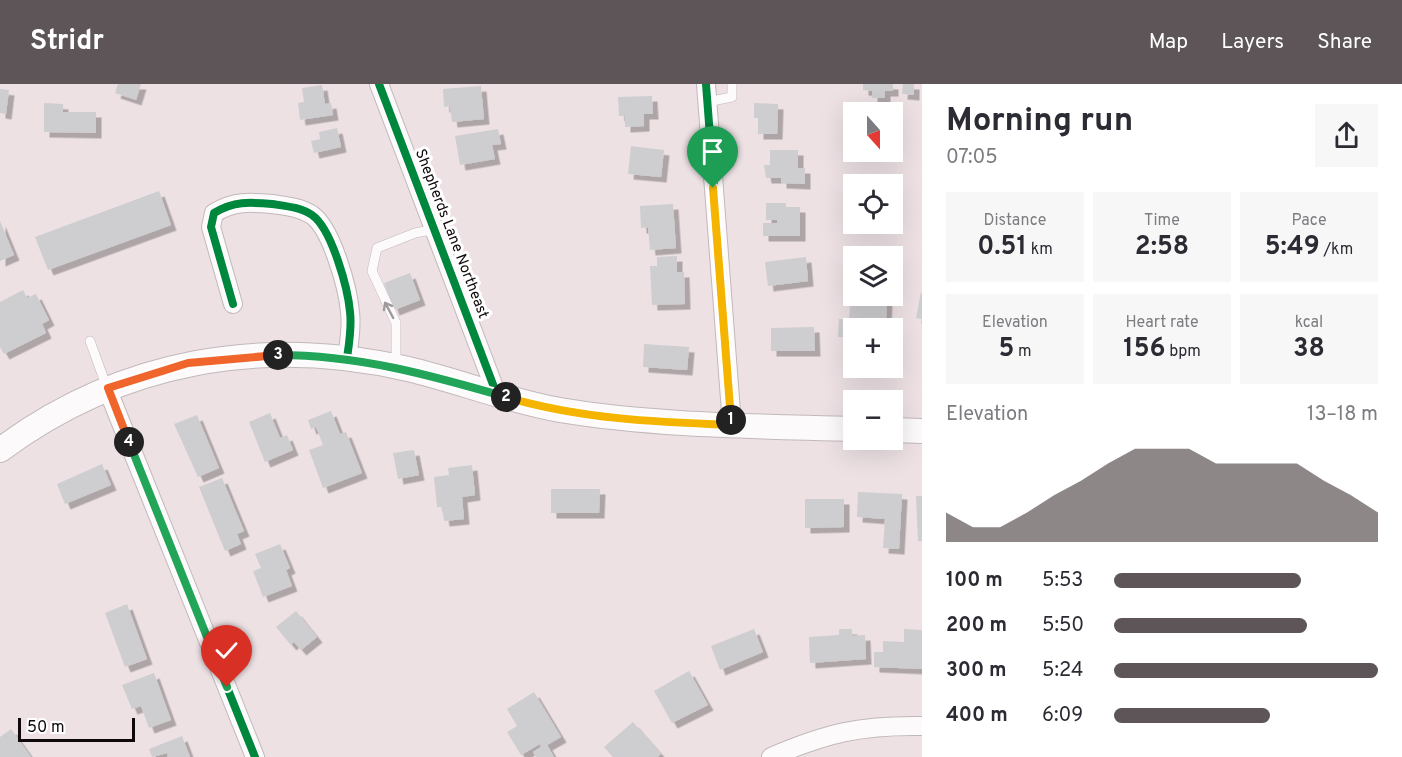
<!DOCTYPE html>
<meta charset="utf-8">
<style>
body{margin:0;font-family:Overpass,sans-serif;background:#f7f7f7;color:#2b2b33;height:100vh;display:flex;flex-direction:column;font-size:22px;white-space:nowrap}
*{box-sizing:border-box;margin:0}
p{font-size:20px;color:#7c7c81}
.icon{flex:none;width:33px;height:33px;fill:none;stroke:currentColor;stroke-width:2;stroke-linecap:round;stroke-linejoin:round}
.map{position:relative;flex:1;overflow:hidden}
.drawer{display:flex;flex-direction:column;background:#fff;width:480px}
.drawer>*{flex:none}
.needle{width:39px;rotate:159deg}
.tools{position:absolute;left:843px;top:18px;display:grid;gap:12px}
.tools a{display:grid;place-items:center;width:60px;height:60px;border-radius:0px;background:#fff;box-shadow:0 6px 24px #0002;font-size:30px}
.scale{position:absolute;left:18px;bottom:15px;width:117px;box-sizing:border-box;padding-left:6px;border:3px solid #10090b;border-top:0;font-size:16px;line-height:21px;white-space:nowrap;color:#10090b;-webkit-text-stroke:4px #fff;paint-order:stroke}
.pin{position:absolute;display:grid;place-items:center;width:51px;height:51px;color:#fff;margin:-62px -26px;border-radius:50% 50% 50% 0;rotate:-45deg;box-shadow:0 0 6px #0007}
.pin .icon{rotate:45deg}
.km{position:absolute;width:30px;height:30px;margin:-15px;border-radius:50%;background:#222;color:#fff;font-size:16px;line-height:30px;text-align:center}
.round{display:grid;place-items:center;flex:none;width:63px;height:63px;border-radius:0px;background:#f7f7f7}
.summary{display:flex;align-items:center;justify-content:space-between;height:102px;padding:0 24px}
h1{font-size:33px;font-weight:700;line-height:45px}
.figures{display:grid;grid-template-columns:repeat(3,1fr);gap:9px;height:102px;padding:6px 24px}
.figures div{display:grid;align-content:center;border-radius:0px;background:#f7f7f7;text-align:center}
.figures b{font-size:26px;font-weight:700}
.figures small{font-size:16px;font-weight:400}
.figures p{font-size:16px}
.chart{height:168px;padding:12px 24px}
.chart p{display:flex;justify-content:space-between}
.chart svg{width:100%;height:108px;margin-top:6px;fill:#5d5557;opacity:.7}
ul{padding:0 24px;list-style:none;font-size:20px}
li{display:grid;grid-template-columns:96px 72px 1fr;align-items:center;height:45px}
li i{height:15px;border-radius:8px;background:#5d5557}
header{display:flex;align-items:center;gap:36px;box-sizing:border-box;height:84px;padding:0 30px;background:#5d5557;color:#fff}
header strong{font-size:28px}
nav{display:flex;gap:33px;margin-inline-start:auto;font-size:21px}
main{display:flex;flex:1;min-height:0}
.map>svg:first-child{display:block}
.building{fill:#cecdd0;filter:url(#shadow)}
.lines{fill:none;stroke-linecap:round;stroke-linejoin:round}
.lane-casing{stroke:#c2b8ba;stroke-width:10}
.street-casing{stroke:#c2b8ba;stroke-width:20}
.secondary-casing{stroke:#c2b8ba;stroke-width:26}
.lane{stroke:#fcfafb;stroke-width:9}
.street{stroke:#fcfafb;stroke-width:18}
.secondary{stroke:#fcfafb;stroke-width:24}
.cycleway-casing{stroke:#fff;stroke-width:11}
.cycleway{stroke:#00873e;stroke-width:8}
.oneway{stroke:#9e9a9b}
.split-1-casing{stroke:#fff;stroke-width:12}
.split-2-casing{stroke:#fff;stroke-width:12}
.split-3-casing{stroke:#fff;stroke-width:12}
.split-4-casing{stroke:#fff;stroke-width:12}
.split-5-casing{stroke:#fff;stroke-width:12}
.split-1{stroke:#f5b400;stroke-width:8}
.split-2{stroke:#f5b400;stroke-width:8}
.split-3{stroke:#22a559;stroke-width:8}
.split-4{stroke:#f0652b;stroke-width:8}
.split-5{stroke:#22a559;stroke-width:8}
.labels{text-anchor:middle;dominant-baseline:central;stroke-width:6;stroke-linejoin:round;paint-order:stroke}
.street-label{font-size:15px;fill:#10090b;stroke:#fff}
</style>
<header>
<strong>Stridr</strong>
<nav><a>Map</a><a>Layers</a><a>Share</a></nav>
</header>
<main>
<div class="map">
<svg width="922" height="673" viewBox="0 0 922 673">
<defs>
<filter id="shadow"><feDropShadow dx="5.5" dy="5.5" stdDeviation="0" flood-color="#0004"/></filter>
</defs>
<rect width="100%" height="100%" fill="#ede1e4"/>
<!-- building -->
<path class="building" d="M118 0H141L136 16 115 9Z
M863 0H893V7H885V14H872V7L863 6Z
M903 0H914V11L902 10Z
M322 1 325 20 331 19 333 31 300 36 298 19 304 18 302 4Z
M481 2 484 35 452 38 450 22 444 23 443 5Z
M0 5 9 6 6 30 0 29Z
M652 12 653 30H644V42L625 43V32H619L618 13Z
M44 19 63 20V28H96V49L44 48Z
M754 19 778 20 777 50H758V34H754Z
M337 44 341 63 314 69 311 57 320 55 319 48Z
M498 45 501 60 492 61 495 75 460 81 455 52Z
M631 62 664 66 661 93 628 90Z
M770 66H798V84H805V100L781 99V94H766L764 81H770Z
M159 107 171 141 48 186 35 153Z
M766 119H786V123H800V152H763V139H777V136H766Z
M673 120 676 164 650 166 648 143 641 144 640 122Z
M0 137 14 171 0 177Z
M677 172V188H684L685 220 652 221 650 182H657V173Z
M806 173 808 197 768 202 765 178Z
M410 189 420 216 394 226 384 199Z
M23 206 27 214 36 210 49 236 42 240 46 249 4 270 0 263V218Z
M921 208 922 209V235L916 234Z
M877 212H887L886 239 856 238 854 253H838L839 235 849 236 850 219H877Z
M814 243 815 267H771V244Z
M644 260 689 263 687 286 643 283Z
M331 327 340 350 346 348 362 389 323 404 309 366 323 361 316 343 311 345 308 336Z
M270 329 280 354 287 351 293 366 265 378 249 338Z
M197 331 219 384 198 393 174 340Z
M414 366 419 391 398 395 393 369Z
M102 380 111 401 65 420 57 400Z
M472 381 475 411 462 413 464 435 444 437 442 423H437L434 393 449 391 448 384Z
M222 394 244 447 237 450 241 460 225 467 199 403Z
M551 405H600L599 429H551Z
M858 408 902 410 899 465 883 464 885 435 857 433Z
M916 412H922V457H918Z
M805 415H844V443L805 444Z
M280 460 290 484 286 486 292 502 263 513 253 487 261 484 255 470Z
M127 520 147 575 125 583 105 529Z
M296 527 317 553 301 566 294 558 291 561 276 543Z
M754 545 763 568 720 586 711 562Z
M839 545H852V552L865 551 866 575 810 579 809 553 839 551Z
M904 545 922 546V585L874 583V568H883V557L904 558Z
M689 587 708 621 672 639 654 607Z
M154 589 171 636 149 644 141 622 132 625 122 601Z
M534 608 561 653 547 661 554 673H536L533 668 541 663 540 660 521 671 507 648 517 642 507 625Z
M633 638 661 670 657 673H613L604 663Z
M11 645 31 673H0V653Z
M182 652 190 673H168L167 669 152 673 149 665Z"/>
<g class="lines">
<!-- lane casing -->
<g class="lane-casing">
<path id="lane" d="M707 18 732 13V0
M90 257 107 304
M396 283V239L372 187 377 164 415 149 436 145"/>
</g>
<!-- street casing -->
<g class="street-casing">
<path id="street" d="M379 0 497 311
M706 0 732 341
M233 220 211 143 214 129C234 117 249 118 272 120 285 122 300 123 312 131 332 145 348 205 350 228 352 243 349 260 347 274
M107 304 255 673
M771 673C827 649 861 641 922 642"/>
</g>
<!-- secondary casing -->
<g class="secondary-casing">
<path id="secondary" d="M892 346 922 347
M0 366C121 276 262 252 408 285 459 297 508 317 560 326 657 342 756 342 854 345"/>
</g>
<!-- lane -->
<use href="#lane" class="lane"/>
<!-- street -->
<use href="#street" class="street"/>
<!-- secondary -->
<use href="#secondary" class="secondary"/>
<!-- cycleway casing -->
<g class="cycleway-casing">
<path id="cycleway" d="M379 0 497 311
M706 0 732 341
M233 220 211 143 214 129C234 117 249 118 272 120 285 122 300 123 312 131 332 145 348 205 350 228 352 243 349 260 347 274
M107 304 255 673"/>
</g>
<!-- cycleway -->
<use href="#cycleway" class="cycleway"/>
</g>
<!-- one-way arrows -->
<defs><path id="oneway-shaft" d="M-6 0H5M1.5-3L5.5 0L1.5 3" fill="none" stroke-width="1.6" stroke-linecap="round" stroke-linejoin="round" transform="scale(1.5)"/></defs>
<use class="oneway" href="#oneway-shaft" transform="translate(389 226) rotate(-118)"/>
<g class="lines">
<!-- split-1 casing -->
<g class="split-1-casing">
<path id="split-1" d="M713 104 731 336"/>
</g>
<!-- split-2 casing -->
<g class="split-2-casing">
<path id="split-2" d="M506 313C580 335 656 338 732 341L731 336"/>
</g>
<!-- split-3 casing -->
<g class="split-3-casing">
<path id="split-3" d="M278 271C358 271 430 291 506 313"/>
</g>
<!-- split-4 casing -->
<g class="split-4-casing">
<path id="split-4" d="M129 358 108 304 188 279 278 271"/>
</g>
<!-- split-5 casing -->
<g class="split-5-casing">
<path id="split-5" d="M129 358 227 603"/>
</g>
<!-- split-1 -->
<use href="#split-1" class="split-1"/>
<!-- split-2 -->
<use href="#split-2" class="split-2"/>
<!-- split-3 -->
<use href="#split-3" class="split-3"/>
<!-- split-4 -->
<use href="#split-4" class="split-4"/>
<!-- split-5 -->
<use href="#split-5" class="split-5"/>
</g>
<g class="labels">
<!-- street labels -->
<g class="street-label">
<text transform="translate(451 150) rotate(69)">Shepherds Lane Northeast</text>
</g>
</g>
</svg>
<div class="tools">
<a><svg class="needle" viewBox="-14 -14 28 28"><path d="M0-13l5 13h-10z" fill="#e53935"/><path d="M0 13l5-13h-10z" fill="#7c7c81"/></svg></a>
<a><svg class="icon" aria-label="locate" viewBox="0 0 24 24"><circle cx="12" cy="12" r="6"/><path d="M12 2v4M12 18v4M2 12h4M18 12h4"/></svg></a>
<a><svg class="icon" aria-label="layers" viewBox="0 0 24 24"><path d="M12 4l9 5-9 5-9-5zM3 14l9 5 9-5"/></svg></a>
<a>+</a>
<a>−</a>
</div>
<div class="scale">50 m</div>
<div class="pin" style="left:713px;top:104px;background:#1e9e55"><svg class="icon" aria-label="arrive" viewBox="0 0 24 24"><path d="M6 21V4h12l-3 4 3 4H6"/></svg></div>
<div class="pin" style="left:227px;top:603px;background:#d93025"><svg class="icon" aria-label="check" viewBox="0 0 24 24"><path d="M5 12l5 5 9-10"/></svg></div>
<b class="km" style="left:731px;top:336px">1</b>
<b class="km" style="left:506px;top:313px">2</b>
<b class="km" style="left:278px;top:271px">3</b>
<b class="km" style="left:129px;top:358px">4</b>
</div>
<section class="drawer">
<div class="summary"><div><h1>Morning run</h1><p>07:05</p></div><a class="round"><svg class="icon" aria-label="share" viewBox="0 0 24 24"><path d="M12 15V3M7 8l5-5 5 5M5 13v7h14v-7"/></svg></a></div>
<div class="figures">
<div><p>Distance</p><b>0.51<small> km</small></b></div>
<div><p>Time</p><b>2:58</b></div>
<div><p>Pace</p><b>5:49<small> /km</small></b></div>
</div>
<div class="figures">
<div><p>Elevation</p><b>5<small> m</small></b></div>
<div><p>Heart rate</p><b>156<small> bpm</small></b></div>
<div><p>kcal</p><b>38</b></div>
</div>
<div class="chart"><p><span>Elevation</span>13–18 m</p>
<svg viewBox="0 0 160 44" preserveAspectRatio="none"><path d="M0 44V32L10 38L20 38L30 32L40 25L50 19L60 12L70 6L80 6L90 6L100 12L110 12L120 12L130 12L140 19L150 25L160 32V44z"/></svg>
</div>
<ul>
<li><b>100 m</b>5:53<i style="width:71%"></i></li>
<li><b>200 m</b>5:50<i style="width:73%"></i></li>
<li><b>300 m</b>5:24<i style="width:100%"></i></li>
<li><b>400 m</b>6:09<i style="width:59%"></i></li>
</ul>
</section>
</main>
